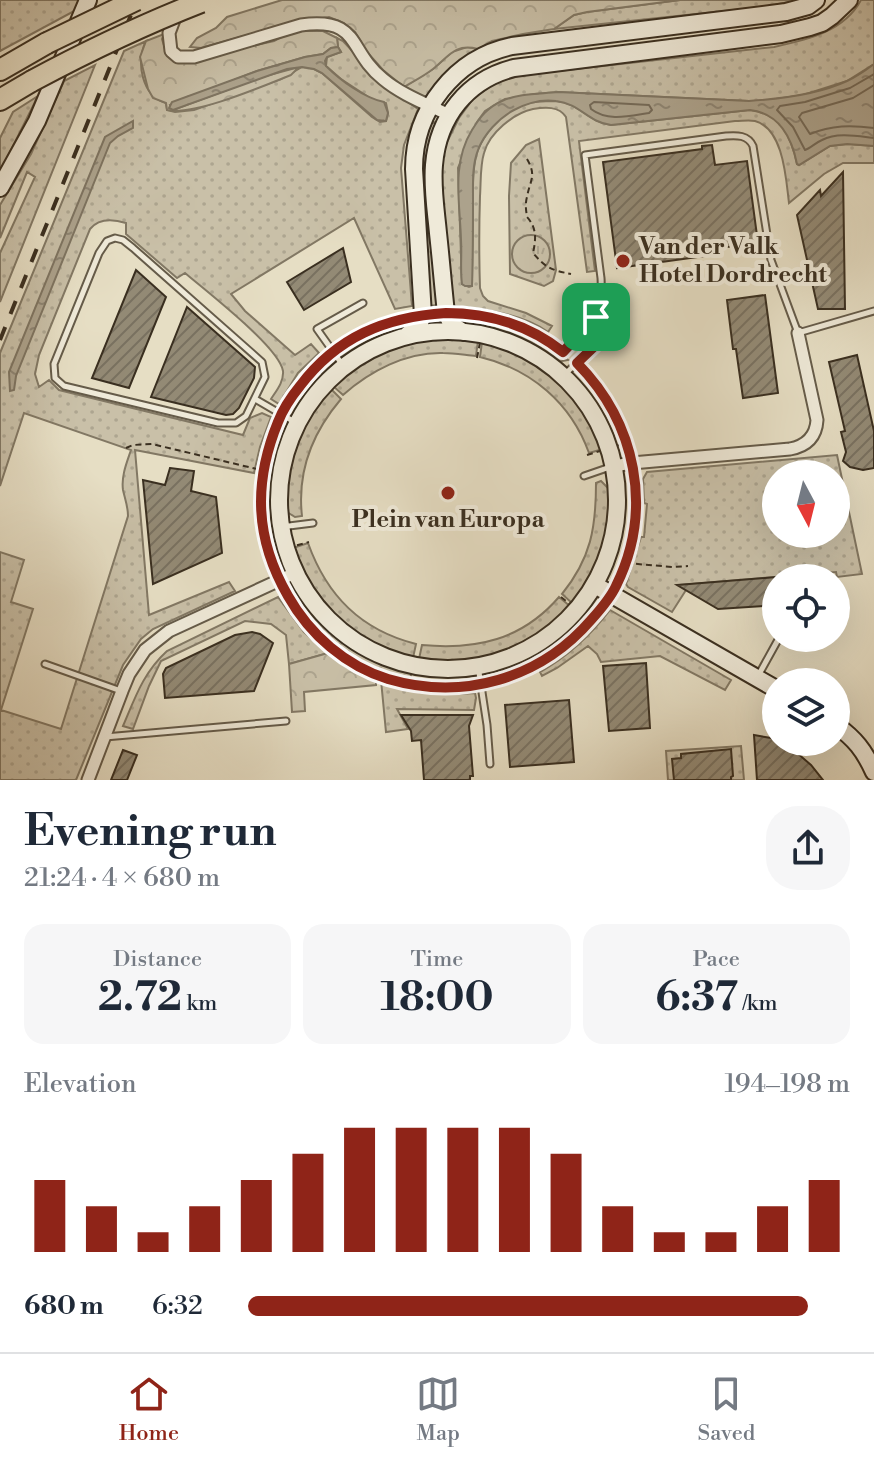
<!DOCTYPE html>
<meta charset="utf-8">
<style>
body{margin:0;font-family:"Libre Bodoni",serif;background:#f6f6f7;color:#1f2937;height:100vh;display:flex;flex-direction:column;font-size:30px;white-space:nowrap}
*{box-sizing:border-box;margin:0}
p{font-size:26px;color:#747a83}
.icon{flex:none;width:44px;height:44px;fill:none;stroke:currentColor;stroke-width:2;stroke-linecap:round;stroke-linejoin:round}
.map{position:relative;height:780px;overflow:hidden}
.side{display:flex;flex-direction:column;background:#fff;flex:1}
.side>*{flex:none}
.needle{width:52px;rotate:173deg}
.fabs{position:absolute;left:762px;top:460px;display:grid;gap:16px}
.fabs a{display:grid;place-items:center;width:88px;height:88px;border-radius:50%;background:#fff;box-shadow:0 8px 32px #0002;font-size:40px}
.pin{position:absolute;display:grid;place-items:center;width:68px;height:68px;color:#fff;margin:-34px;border-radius:16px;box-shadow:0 4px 12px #0006}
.round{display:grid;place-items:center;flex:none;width:84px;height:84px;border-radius:32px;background:#f6f6f7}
.headline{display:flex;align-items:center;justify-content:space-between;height:136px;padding:0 24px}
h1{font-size:44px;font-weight:700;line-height:60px}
.stats{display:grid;grid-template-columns:repeat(3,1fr);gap:12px;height:136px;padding:8px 24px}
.stats div{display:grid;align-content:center;border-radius:20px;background:#f6f6f7;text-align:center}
.stats b{font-size:40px;font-weight:700}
.stats small{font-size:22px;font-weight:400}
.stats p{font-size:22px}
.chart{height:224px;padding:16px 24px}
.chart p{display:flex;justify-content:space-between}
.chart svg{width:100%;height:144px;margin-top:8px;stroke:#8f2418;stroke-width:6}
ul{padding:0 24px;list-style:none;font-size:26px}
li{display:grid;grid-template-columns:128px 96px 1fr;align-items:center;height:60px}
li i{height:20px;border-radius:10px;background:#8f2418}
.dock{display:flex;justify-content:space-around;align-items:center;height:112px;border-top:2px solid #e0e1e3;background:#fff;font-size:22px;color:#747a83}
.dock a{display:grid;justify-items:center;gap:4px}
.dock .current{color:#8f2418}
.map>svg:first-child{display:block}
.grass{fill:url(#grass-dots);stroke:#827864;stroke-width:2;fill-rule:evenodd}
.forest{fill:url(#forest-crowns);stroke:#827864;stroke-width:2}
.park{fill:url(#park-tufts);stroke:#827864;stroke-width:2}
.water{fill:url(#water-ripples);stroke:#7e7461;stroke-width:2}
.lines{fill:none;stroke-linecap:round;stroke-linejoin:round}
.shore{stroke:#736856;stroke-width:2}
.building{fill:url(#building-hatch);stroke:#3a2f20;stroke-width:2}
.lane-casing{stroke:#655b49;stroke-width:9}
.street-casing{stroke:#655b49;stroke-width:15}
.secondary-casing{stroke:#3a2f20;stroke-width:20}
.highway-casing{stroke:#3a2f20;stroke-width:24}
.path{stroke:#3a2f20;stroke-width:2;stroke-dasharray:6 4;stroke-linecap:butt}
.lane{stroke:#efead9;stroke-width:5}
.street{stroke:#efead9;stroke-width:11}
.secondary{stroke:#efead9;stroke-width:16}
.highway{stroke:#e6dec4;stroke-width:20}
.rail{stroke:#3a2f20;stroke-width:4;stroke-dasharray:14 14;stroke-linecap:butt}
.highway-bridge-casing{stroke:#3a2f20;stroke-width:24;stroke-linecap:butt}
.highway-bridge{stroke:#e6dec4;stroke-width:20}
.route-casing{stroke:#fff;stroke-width:16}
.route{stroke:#8f2418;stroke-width:10}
.poi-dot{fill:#8f2418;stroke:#efead9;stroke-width:3}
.labels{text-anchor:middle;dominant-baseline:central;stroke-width:8;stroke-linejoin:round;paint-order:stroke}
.poi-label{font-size:24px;font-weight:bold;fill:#3a2f20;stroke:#efead9;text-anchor:start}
</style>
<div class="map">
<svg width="874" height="780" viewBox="0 0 874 780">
<defs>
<pattern id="grass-dots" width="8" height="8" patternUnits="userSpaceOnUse" patternTransform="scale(2)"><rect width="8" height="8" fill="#c9c0a8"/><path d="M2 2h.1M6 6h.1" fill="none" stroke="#ada590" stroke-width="1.8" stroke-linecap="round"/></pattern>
<pattern id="forest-crowns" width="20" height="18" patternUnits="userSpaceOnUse" patternTransform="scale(2)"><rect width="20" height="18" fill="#c9c0a8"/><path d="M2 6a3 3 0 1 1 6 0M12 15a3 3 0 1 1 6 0" fill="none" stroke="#ada590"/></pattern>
<pattern id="park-tufts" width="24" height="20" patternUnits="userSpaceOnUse" patternTransform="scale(2)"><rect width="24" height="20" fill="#c9c0a8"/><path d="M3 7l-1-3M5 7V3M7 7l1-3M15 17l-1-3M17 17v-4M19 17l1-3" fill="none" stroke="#ada590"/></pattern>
<pattern id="water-ripples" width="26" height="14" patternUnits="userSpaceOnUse" patternTransform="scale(2)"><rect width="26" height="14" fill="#aca28c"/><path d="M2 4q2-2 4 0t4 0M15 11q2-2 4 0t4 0" fill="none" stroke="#8d8472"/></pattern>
<pattern id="building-hatch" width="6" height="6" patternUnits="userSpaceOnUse" patternTransform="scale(2)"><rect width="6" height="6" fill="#938a75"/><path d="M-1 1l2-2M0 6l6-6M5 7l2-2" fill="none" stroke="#797160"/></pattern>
</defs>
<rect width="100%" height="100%" fill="#e6dec4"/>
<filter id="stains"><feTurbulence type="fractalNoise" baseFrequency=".0025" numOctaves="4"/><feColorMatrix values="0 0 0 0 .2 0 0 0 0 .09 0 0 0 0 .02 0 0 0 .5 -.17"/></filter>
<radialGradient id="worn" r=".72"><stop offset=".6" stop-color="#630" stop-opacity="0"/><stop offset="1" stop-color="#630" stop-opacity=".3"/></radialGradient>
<!-- grass -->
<path class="grass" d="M0 0H81L78 9 0 51Z
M680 0H800L762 7 554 29 574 15 587 12Z
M861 0H874V64L847 81 803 95 769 100 749 101 558 92 535 94 505 99 485 111 477 122 458 168 462 284 469 287 472 286C472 259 473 232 473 205 473 188 472 167 478 150 485 131 505 110 525 104 534 101 547 101 556 101 579 102 588 122 611 125L750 110C781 114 791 136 797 164L799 165 830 146 848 144 874 146V163H843L824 174 789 203C786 180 784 129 755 121 749 120 742 121 735 121L579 141 595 271 587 272 566 117C559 106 545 107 533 109 514 113 489 133 484 153 480 166 481 182 480 196 479 227 479 257 480 288L483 296 488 301 526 313 552 326 548 332C521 313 483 309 451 306L439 178 443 150 459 118 473 99 497 81 522 75 774 47C806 40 844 32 861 0Z
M337 38 343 41 384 85 418 109 404 145 401 168 412 306 395 309 354 218 231 294 245 311 295 355 311 344 319 353 298 373 279 404 271 399C276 391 284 382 283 371 279 347 206 291 185 273L177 278 126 234V223C113 219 99 218 90 229L39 355 35 374 39 387 49 380 59 390 243 435 250 418 262 413 271 417 260 447 254 473 135 450 149 615 229 582 235 591 153 629 141 639 123 665 76 780H0V552L24 560 11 602 33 609 1 710 61 729 128 516C128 506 125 499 123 490 121 476 127 462 131 450L24 413 0 486V353L124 51 146 41C136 62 141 95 166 103L167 110 175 112 194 110 281 79 302 67 314 69 322 73 372 117 380 122 386 121 388 113 386 103 373 100 341 79 326 66 327 57 341 52 338 47Z
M467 47 478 49 451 69 428 96H418L404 87 433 69 452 52Z
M95 65 0 302V253L35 177 27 172 0 238V205L31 154 64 81Z
M38 96 0 172V138L13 112Z
M434 122 439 126 437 305 429 306 419 167 429 125Z
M539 139 556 270 553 281 544 286 510 274 509 196 511 163 526 145Z
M414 320C402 332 395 332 380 339 360 349 341 360 325 376L318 369C348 346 377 328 414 320Z
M486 321 534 337 568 360 557 362C534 346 512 336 485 330Z
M448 338 478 341 476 356C465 355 454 353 443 353 406 352 370 371 343 395L333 386C365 353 404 341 448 338Z
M482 342C538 351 586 396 603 449L589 453C571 403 531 369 480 357Z
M330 388 341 399C313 432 297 472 302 516L295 517 287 512C286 464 299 425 330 388Z
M281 423 286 431 275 476 273 502 280 548 272 550C261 503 264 467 281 423Z
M837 455 862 574 837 577 836 572 679 585 686 590 672 612 628 587 626 584 641 537H644L647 504 644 503 643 479 647 472ZM776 474H836V534H776Z
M601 481 608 488 611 487C613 531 599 570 573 604L562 594C591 558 596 528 596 483Z
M308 543C327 596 361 630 416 644L413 658C357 641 310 608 293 548Z
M287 588C303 592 318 618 332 631 355 651 382 663 412 671L410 679C352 664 319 638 287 588Z
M278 597 304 632 328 653 289 664 286 635 271 624 245 621 161 661 149 686 133 729 123 726C135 698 143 673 167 651Z
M559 597 571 607C534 649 475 672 419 659L422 645C476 650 522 640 559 597Z
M610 610 731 680 725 690 660 656 601 662 597 654 588 646 557 668 542 676 540 672C569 656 590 636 610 610Z
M580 616 587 621C564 646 538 664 506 675L504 670 532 659 531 655C550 644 566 632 580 616Z
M381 680C415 693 439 696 475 693L476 698 474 710 397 709 408 729 386 732Z
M741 746 744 780H668L666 751Z"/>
<!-- forest -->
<path class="forest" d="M282 0H680L587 12 574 15 554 29 523 34 492 41 478 49C455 43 449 56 433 69 424 76 414 81 404 87L383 70 367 52 355 32 344 23 329 17 290 23 201 48 190 47 197 38 216 28 227 17Z
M302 31H323L337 38 338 47 331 48 323 54 305 57 257 71 170 105 173 110 262 77 299 67 291 75C263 86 194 116 167 110L166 103 153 98 148 89 140 57 146 41 164 34 162 39 166 52 194 59 274 41 285 35Z
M328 653 346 667 376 681V685L304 692 305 711 292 712 289 664Z"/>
<!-- park -->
<path class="park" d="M512 254a19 19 0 1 1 38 0a19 19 0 1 1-38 0Z"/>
<!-- water -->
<path class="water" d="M338 47 341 52 327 57 325 61 326 66C340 80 364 98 384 102L388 113 386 121 377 120 322 73 314 69 302 67 287 69 173 110 169 108 172 102 257 71 305 57 323 54 331 48Z
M874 64V146L847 144 830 146 799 165 797 164C792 138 779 113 750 110L611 125C587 122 581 104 556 101 542 99 527 103 514 110 499 118 484 134 478 150 472 165 473 184 473 199 473 228 473 257 472 286H465L462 284C460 270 462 255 461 240 460 202 451 164 472 130 480 117 488 107 502 101 519 93 540 94 558 92L749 101C780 99 819 94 847 81 856 77 866 70 874 64Z
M133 121V128L118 136 110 143 16 376 14 390 10 391 9 372 105 137Z"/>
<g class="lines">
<!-- shore -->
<path class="shore" d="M874 74 850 88 805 102 780 106 777 110 793 127 805 150C811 148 815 143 822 140 837 132 857 136 874 138
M874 85 853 98 802 113 799 117 810 134C832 125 851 125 874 128
M594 102 649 105 652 110 649 113C629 116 608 122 591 109L590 105Z"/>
</g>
<!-- building -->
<path class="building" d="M712 145 715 165 747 161 758 243 712 249 713 255 617 268 603 162 702 149V146Z
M843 172 845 309H818L797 215 820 190 821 196Z
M343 248 351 282 304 310 287 282Z
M136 270 166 297 129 388 92 378Z
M765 295 778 393 743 398 736 349H733L727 300Z
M187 307 255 367 254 378 239 408 233 414 226 415 151 397Z
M857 355 874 431V468L863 470 850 467 843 461 846 452 841 432 845 431 829 362Z
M170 468 194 471 191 491 216 497 222 553 153 584 143 480 165 485Z
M776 577V605L771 606 769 611 765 606 718 609 677 585Z
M252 632 260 634 273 643 254 691 165 698 163 674 166 668 235 635Z
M646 663 650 728 609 731 603 666Z
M569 700 574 762 510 767 505 705Z
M401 715H473L469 726 473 776H470V780H424L421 740 412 741 411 731Z
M754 735 771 738 796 752 811 765 823 780H757Z
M731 749 733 776 731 777V780H674L672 759 681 758V754Z
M123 750 137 755 127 780H111Z"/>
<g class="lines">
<!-- lane casing -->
<g class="lane-casing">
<path id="lane" d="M115 238 123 240 133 248 262 362 265 377 246 416 236 423H218L64 386 55 378 54 364 99 253 107 241Z
M344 367 317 329 363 303
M563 376 599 342C591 320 603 301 601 278L585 155 726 136C737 135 748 135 753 146L771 260 798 333 874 311
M255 399 298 424
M584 476 613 466
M281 527 313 523
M45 664 121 691
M478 666 487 725 490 764
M758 676 779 638
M105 737 286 721"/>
</g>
<!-- street casing -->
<g class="street-casing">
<path id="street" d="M177 12 169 33 171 51 178 57H194L301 25C361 17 347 50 383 79 402 95 427 104 449 115
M614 466 632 463 790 449C806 446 816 437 817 420L798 333
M88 780 122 691 129 674 145 650 169 631 295 573"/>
</g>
<!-- secondary casing -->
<g class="secondary-casing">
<path id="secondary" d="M0 188 37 121 88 0
M279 500a169 169 0 1 1 338 0a169 169 0 1 1-338 0Z
M463 332 452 325 446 313C443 286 441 260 438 233 436 211 432 188 434 165 438 117 467 80 514 68L781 34 810 27 822 23 832 16 849 0
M406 336 419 325 423 315 414 169C414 110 455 58 512 46L786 12 808 6 816 0
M595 585 776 689
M836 725C855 739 864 750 874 772"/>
</g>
<!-- highway casing -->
<g class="highway-casing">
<path id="highway" d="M0 70 47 43
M0 100 32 81"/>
</g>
<!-- path -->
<path class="path" d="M527 159C537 176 530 180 527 197 525 204 526 210 527 217 537 228 536 239 533 253 546 268 551 270 571 274
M260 500a188 188 0 1 1 376 0a188 188 0 1 1-376 0Z
M564 351 587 326
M477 358 485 317
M126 448 133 445 152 444 261 470
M587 455 626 443
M268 553 309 542
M626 563 672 567 688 566
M561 597 590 620
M502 668 504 678"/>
<!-- lane -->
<use href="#lane" class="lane"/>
<!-- street -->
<use href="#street" class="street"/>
<!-- secondary -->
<use href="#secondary" class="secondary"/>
<!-- highway -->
<use href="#highway" class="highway"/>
<!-- rail -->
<path class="rail" d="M0 340 137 0"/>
<!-- highway-bridge casing -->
<g class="highway-bridge-casing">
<path id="highway-bridge" d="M47 43 136 0
M32 81C88 51 142 25 201 2"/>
</g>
<!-- highway-bridge -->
<use href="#highway-bridge" class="highway-bridge"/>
</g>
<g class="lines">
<!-- route casing -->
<g class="route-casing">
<path id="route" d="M446 313C488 313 529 325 563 352L596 317V329L599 342 577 363C636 423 654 509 616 586 610 599 600 610 591 620 540 679 463 701 388 679 346 666 310 635 288 596 255 539 253 483 278 422 283 409 291 397 300 386 337 337 385 317 446 313Z"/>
</g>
<!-- route -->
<use href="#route" class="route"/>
</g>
<!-- markers -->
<g class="poi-dot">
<circle cx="623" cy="261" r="8"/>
<circle cx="448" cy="493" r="8"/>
</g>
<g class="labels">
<!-- poi labels -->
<g class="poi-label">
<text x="639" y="247">Van der Valk<tspan x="639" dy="28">Hotel Dordrecht</tspan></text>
<text x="448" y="520" text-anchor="middle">Plein van Europa</text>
</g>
</g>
<rect width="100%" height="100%" filter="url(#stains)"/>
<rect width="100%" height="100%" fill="url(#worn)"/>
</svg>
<div class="fabs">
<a><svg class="needle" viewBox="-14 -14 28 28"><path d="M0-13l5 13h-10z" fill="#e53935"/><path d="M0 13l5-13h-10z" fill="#747a83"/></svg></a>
<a><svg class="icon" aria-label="locate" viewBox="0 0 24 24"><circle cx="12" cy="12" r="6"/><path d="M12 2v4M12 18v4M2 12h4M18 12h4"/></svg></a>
<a><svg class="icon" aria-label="layers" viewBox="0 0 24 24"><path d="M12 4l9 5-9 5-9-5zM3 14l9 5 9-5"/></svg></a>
</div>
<div class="pin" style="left:596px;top:317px;background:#1e9e55"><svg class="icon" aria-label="arrive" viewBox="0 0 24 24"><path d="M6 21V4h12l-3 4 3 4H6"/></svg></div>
</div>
<section class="side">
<div class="headline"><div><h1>Evening run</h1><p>21:24 · 4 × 680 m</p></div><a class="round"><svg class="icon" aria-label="share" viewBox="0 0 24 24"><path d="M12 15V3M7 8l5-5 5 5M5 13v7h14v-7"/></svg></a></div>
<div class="stats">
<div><p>Distance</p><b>2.72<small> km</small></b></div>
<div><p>Time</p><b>18:00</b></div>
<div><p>Pace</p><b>6:37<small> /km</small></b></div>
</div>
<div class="chart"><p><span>Elevation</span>194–198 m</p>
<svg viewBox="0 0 160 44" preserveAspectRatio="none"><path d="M5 44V22M15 44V30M25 44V38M35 44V30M45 44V22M55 44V14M65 44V6M75 44V6M85 44V6M95 44V6M105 44V14M115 44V30M125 44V38M135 44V38M145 44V30M155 44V22"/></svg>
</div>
<ul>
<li><b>680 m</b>6:32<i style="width:93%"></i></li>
</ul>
</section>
<nav class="dock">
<a class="current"><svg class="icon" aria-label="home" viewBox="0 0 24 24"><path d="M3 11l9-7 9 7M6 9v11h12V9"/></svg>Home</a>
<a><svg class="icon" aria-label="map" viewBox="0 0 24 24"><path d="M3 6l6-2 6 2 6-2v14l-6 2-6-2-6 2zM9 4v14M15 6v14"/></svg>Map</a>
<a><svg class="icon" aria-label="saved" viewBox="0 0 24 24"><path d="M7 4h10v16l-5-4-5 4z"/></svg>Saved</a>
</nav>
